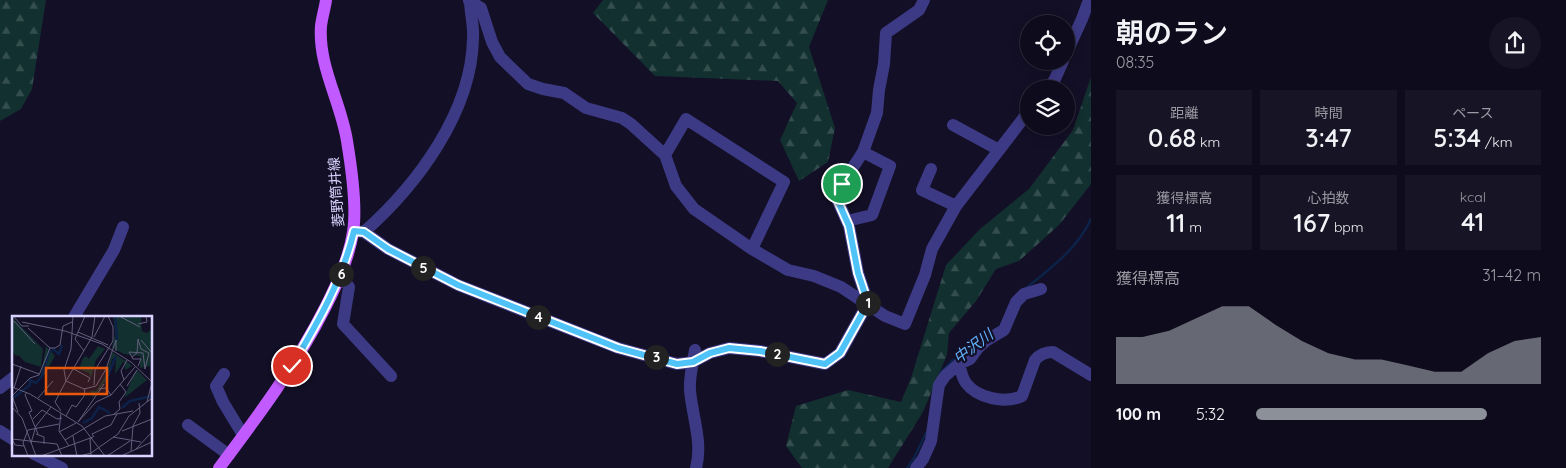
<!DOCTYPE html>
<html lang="ja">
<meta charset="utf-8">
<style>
body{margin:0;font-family:Quicksand,"Noto Sans JP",sans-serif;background:#171425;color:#f1f3f6;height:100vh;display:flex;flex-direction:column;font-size:19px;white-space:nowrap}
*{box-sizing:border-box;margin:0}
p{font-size:16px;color:#9b9ba3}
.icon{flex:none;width:28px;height:28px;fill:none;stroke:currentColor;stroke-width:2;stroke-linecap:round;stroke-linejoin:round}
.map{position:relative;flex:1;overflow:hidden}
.side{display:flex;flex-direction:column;background:#0e0b1c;width:475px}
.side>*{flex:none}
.buttons{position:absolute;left:1020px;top:15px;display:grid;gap:10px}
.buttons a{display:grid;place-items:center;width:55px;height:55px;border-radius:50%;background:#0e0b1c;box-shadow:0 2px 12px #0003,0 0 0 1px #2e2b3b;font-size:25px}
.pin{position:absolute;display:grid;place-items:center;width:42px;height:42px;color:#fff;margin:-21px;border:2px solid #fff;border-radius:50%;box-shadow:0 1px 5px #0007}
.km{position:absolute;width:25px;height:25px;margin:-12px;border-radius:50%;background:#222;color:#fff;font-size:14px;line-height:25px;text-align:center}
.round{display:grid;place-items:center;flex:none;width:52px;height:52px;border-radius:26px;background:#171425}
.headline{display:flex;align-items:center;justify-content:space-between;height:85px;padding:0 25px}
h1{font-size:28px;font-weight:600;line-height:38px}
.figures{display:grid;grid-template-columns:repeat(3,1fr);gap:8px;height:85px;padding:5px 25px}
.figures div{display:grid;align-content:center;border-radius:0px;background:#171425;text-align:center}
.figures b{font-size:25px;font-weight:600}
.figures small{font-size:14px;font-weight:400}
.figures p{font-size:14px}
.chart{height:140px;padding:10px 25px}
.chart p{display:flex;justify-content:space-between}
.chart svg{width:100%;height:90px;margin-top:5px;fill:#8c9099;opacity:.7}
ul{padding:0 25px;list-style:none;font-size:16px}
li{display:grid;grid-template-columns:80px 60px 1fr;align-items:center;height:38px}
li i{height:12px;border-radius:6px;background:#8c9099}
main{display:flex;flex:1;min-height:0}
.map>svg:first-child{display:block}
.forest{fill:url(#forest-firs)}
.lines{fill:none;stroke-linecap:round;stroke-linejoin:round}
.stream{stroke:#0c2248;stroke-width:2.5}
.minor{stroke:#3d3a85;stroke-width:12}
.major{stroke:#c25bff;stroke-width:12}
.route-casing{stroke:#fff;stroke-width:10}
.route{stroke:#4fc3f7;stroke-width:6}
.labels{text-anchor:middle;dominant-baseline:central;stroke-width:4.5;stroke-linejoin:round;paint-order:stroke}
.street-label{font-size:14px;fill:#d9d4ff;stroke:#130f26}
.water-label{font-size:15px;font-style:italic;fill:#62b6ff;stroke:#130f26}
.inset-river{fill:none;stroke:#0c2248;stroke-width:2.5}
.inset-road{fill:none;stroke:#625e7d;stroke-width:1}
.view{fill:#e8590c;fill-opacity:0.15;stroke:#e8590c;stroke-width:2.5}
.inset-edge{fill:none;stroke:#d9d4ff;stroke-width:2.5}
</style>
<main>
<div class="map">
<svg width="1091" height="468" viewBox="0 0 1091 468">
<defs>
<pattern id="forest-firs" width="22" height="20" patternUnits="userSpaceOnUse" patternTransform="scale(1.25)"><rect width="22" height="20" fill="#12302f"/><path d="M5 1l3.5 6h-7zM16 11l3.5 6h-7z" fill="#344d4e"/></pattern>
</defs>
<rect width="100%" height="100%" fill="#130f26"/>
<!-- forest -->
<path class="forest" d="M0 0H46L32 89 21 109 0 121Z
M603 0H828L809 47 835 128 828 162 799 181 780 140 797 103 778 81 655 76 593 13Z
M1091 77V184L1059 225 1019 261 996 269 976 301 949 333 947 355 923 412 888 468H802L786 446 796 406 848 390 901 402 911 378 946 265 980 229 1029 189 1073 130Z"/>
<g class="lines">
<!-- stream -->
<path class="stream" d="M1026 288C1051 268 1077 249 1091 219
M941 372 953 360 965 352 985 334
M907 468 914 458 926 433"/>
<!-- minor -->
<path class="minor" d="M469 1 481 8 492 42 500 57 528 84 543 89 564 93 586 108 622 118 631 124 665 155 676 186 694 209 752 249 788 270 814 276 841 287 885 316 905 324 925 275 932 249 956 206 1029 111
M1066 54 1082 19 1089 0
M1047 89 1054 81 1063 61
M953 125 999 150
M665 155 686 119 784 182 752 249
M931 169 922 190 956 206
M847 221 872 215 890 166 863 152
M354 231 364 232 388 249 458 285 618 348 677 364 693 362 710 353 729 348 760 351 825 364 840 353 868 303 858 273 849 226 837 199 842 184 863 152 877 113 879 90 884 64 886 33 919 10 924 0
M364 232C417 185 472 112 473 38 474 25 470 13 470 0
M341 275 349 287 343 324 391 376
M74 317 114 250 123 227
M695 350C693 363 689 377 690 390 692 416 703 442 696 468
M959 364C961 370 962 378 966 383 977 398 1005 404 1022 396L1035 360C1040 354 1045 352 1053 352L1091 375
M224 374 216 386 223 402 243 435
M0 388 14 377
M188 425 229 455
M0 431 14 440
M34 454 62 468
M916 468 923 459 931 441 937 398 939 385 945 376 959 364 970 359 978 348 987 340 1004 330 1016 302 1024 294 1041 289"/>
<!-- major -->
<path class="major" d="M219 468C258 416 297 364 326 306 338 282 349 258 353 232 357 208 351 165 347 141 341 102 318 66 321 26 322 17 325 8 326 0"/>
</g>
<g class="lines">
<!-- route casing -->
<g class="route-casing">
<path id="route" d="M292 366C318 322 342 281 354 231L364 232 388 249 458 285 618 348 677 364 693 362 710 353 729 348 760 351 825 364 840 353 868 303 858 273 849 226 837 199 842 184"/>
</g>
<!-- route -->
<use href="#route" class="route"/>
</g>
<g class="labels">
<!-- street labels -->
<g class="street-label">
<text transform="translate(336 192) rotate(-94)">菱野筒井線</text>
</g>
<!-- water labels -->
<g class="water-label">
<text transform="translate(973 346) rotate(-37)">中沢川</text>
</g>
</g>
<!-- overview -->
<g transform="translate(12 316)">
<rect width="140" height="140" fill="#130f26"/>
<path d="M0 1 31 33 29 51 13 46 0 33Z" fill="#12302f"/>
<path d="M101 0H129L130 15 135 17 140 13 138 50 128 52V40L112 38 100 32 103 18ZM0 10 12 26 11 36 4 40 0 35ZM34 30 43 40 31 61 29 58ZM86 30 93 33 84 44 79 62 77 57 67 53 71 42 74 40 77 43ZM100 36 117 47 120 50 113 54 112 45 103 58 104 42 100 43 96 61 81 82 78 75H84L94 59ZM125 54 135 64 112 82 122 58Z" fill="#12302f"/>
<path class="inset-river" d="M103 0 105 24M40 32 47 38 50 29M93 67 104 40M1 82 18 69V64L24 67 30 60 37 36 40 35M110 92 118 85 140 80M71 107 80 102 87 91 98 97"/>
<path class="inset-road" d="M107 0 128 11M2 1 10 10H17M2 5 23 28M10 6 53 15 90 28 119 46 140 66M126 8 135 6 134 0M16 12 38 32H43L48 29 51 10 60 6M66 16 96 29M82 21 93 0M129 24 140 37M72 35 63 23 73 0M120 41 125 37 126 23 129 33 137 37M0 48 27 58M126 50 129 43H121L117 36 131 37 133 53 137 37M60 52 78 62 76 66M112 64 109 55 115 44M54 65 72 73 84 70 94 53 104 24V35M54 65 80 21 83 0M82 69 83 54 101 25V11L96 0M115 70 125 54M0 71 18 78 70 110 93 140M2 72 9 50M87 73 94 72 99 79M15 76 13 79 20 95 17 96 26 118M0 80 18 62 27 59 38 32M0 80 6 96M26 82 41 65M135 86 139 70M0 91 10 102 24 140M49 95 43 86 54 65 52 54 59 33 61 0M49 97 47 115 57 130M102 98 108 93 107 86 114 76 108 68M54 100 60 89 64 91 72 80 73 72M21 103 30 94 45 103 50 102M66 106 84 86 99 79 123 51M66 106 92 68M110 115 140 103M47 116 64 107M24 118 32 121V128M61 120 65 140M82 121 80 118 99 109 105 98M101 121 129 126M78 122 79 140M0 123 45 128 50 140M0 123 3 129 12 130M53 124 93 100 121 95M19 127 24 110 39 91M123 134 140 116M119 135 121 110 128 97 127 87M16 140 11 127 16 114 47 108M29 140 81 121M68 140 79 137 106 118 117 100 140 82M95 140 118 125M109 140 140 126"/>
<path class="view" d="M34 52H95V78H34Z"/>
<rect width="140" height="140" class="inset-edge"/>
</g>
</svg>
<div class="buttons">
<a><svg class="icon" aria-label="locate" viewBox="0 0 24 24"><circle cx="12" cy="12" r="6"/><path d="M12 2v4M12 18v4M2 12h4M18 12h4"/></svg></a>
<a><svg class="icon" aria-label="layers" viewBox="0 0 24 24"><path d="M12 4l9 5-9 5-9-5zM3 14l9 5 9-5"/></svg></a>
</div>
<div class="pin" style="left:842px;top:184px;background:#1e9e55"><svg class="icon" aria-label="arrive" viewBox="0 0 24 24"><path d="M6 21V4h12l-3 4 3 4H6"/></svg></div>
<div class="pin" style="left:292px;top:366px;background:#d93025"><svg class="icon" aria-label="check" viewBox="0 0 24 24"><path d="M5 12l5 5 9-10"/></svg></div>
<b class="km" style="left:868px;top:303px">1</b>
<b class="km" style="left:777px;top:354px">2</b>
<b class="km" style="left:656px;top:357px">3</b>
<b class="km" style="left:538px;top:317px">4</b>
<b class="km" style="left:423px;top:268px">5</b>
<b class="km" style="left:341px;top:274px">6</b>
</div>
<section class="side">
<div class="headline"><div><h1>朝のラン</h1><p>08:35</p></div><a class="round"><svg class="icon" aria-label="share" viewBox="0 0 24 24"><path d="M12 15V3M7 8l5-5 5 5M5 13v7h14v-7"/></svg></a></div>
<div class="figures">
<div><p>距離</p><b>0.68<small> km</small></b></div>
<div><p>時間</p><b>3:47</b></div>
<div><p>ペース</p><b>5:34<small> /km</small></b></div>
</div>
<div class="figures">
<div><p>獲得標高</p><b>11<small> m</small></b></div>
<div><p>心拍数</p><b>167<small> bpm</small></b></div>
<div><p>kcal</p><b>41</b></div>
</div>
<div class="chart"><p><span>獲得標高</span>31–42 m</p>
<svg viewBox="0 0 160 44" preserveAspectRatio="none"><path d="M0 44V21L10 21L20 18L30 12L40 6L50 6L60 15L70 23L80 29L90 32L100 32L110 35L120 38L130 38L140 29L150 23L160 21V44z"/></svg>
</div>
<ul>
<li><b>100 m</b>5:32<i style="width:81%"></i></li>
</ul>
</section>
</main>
